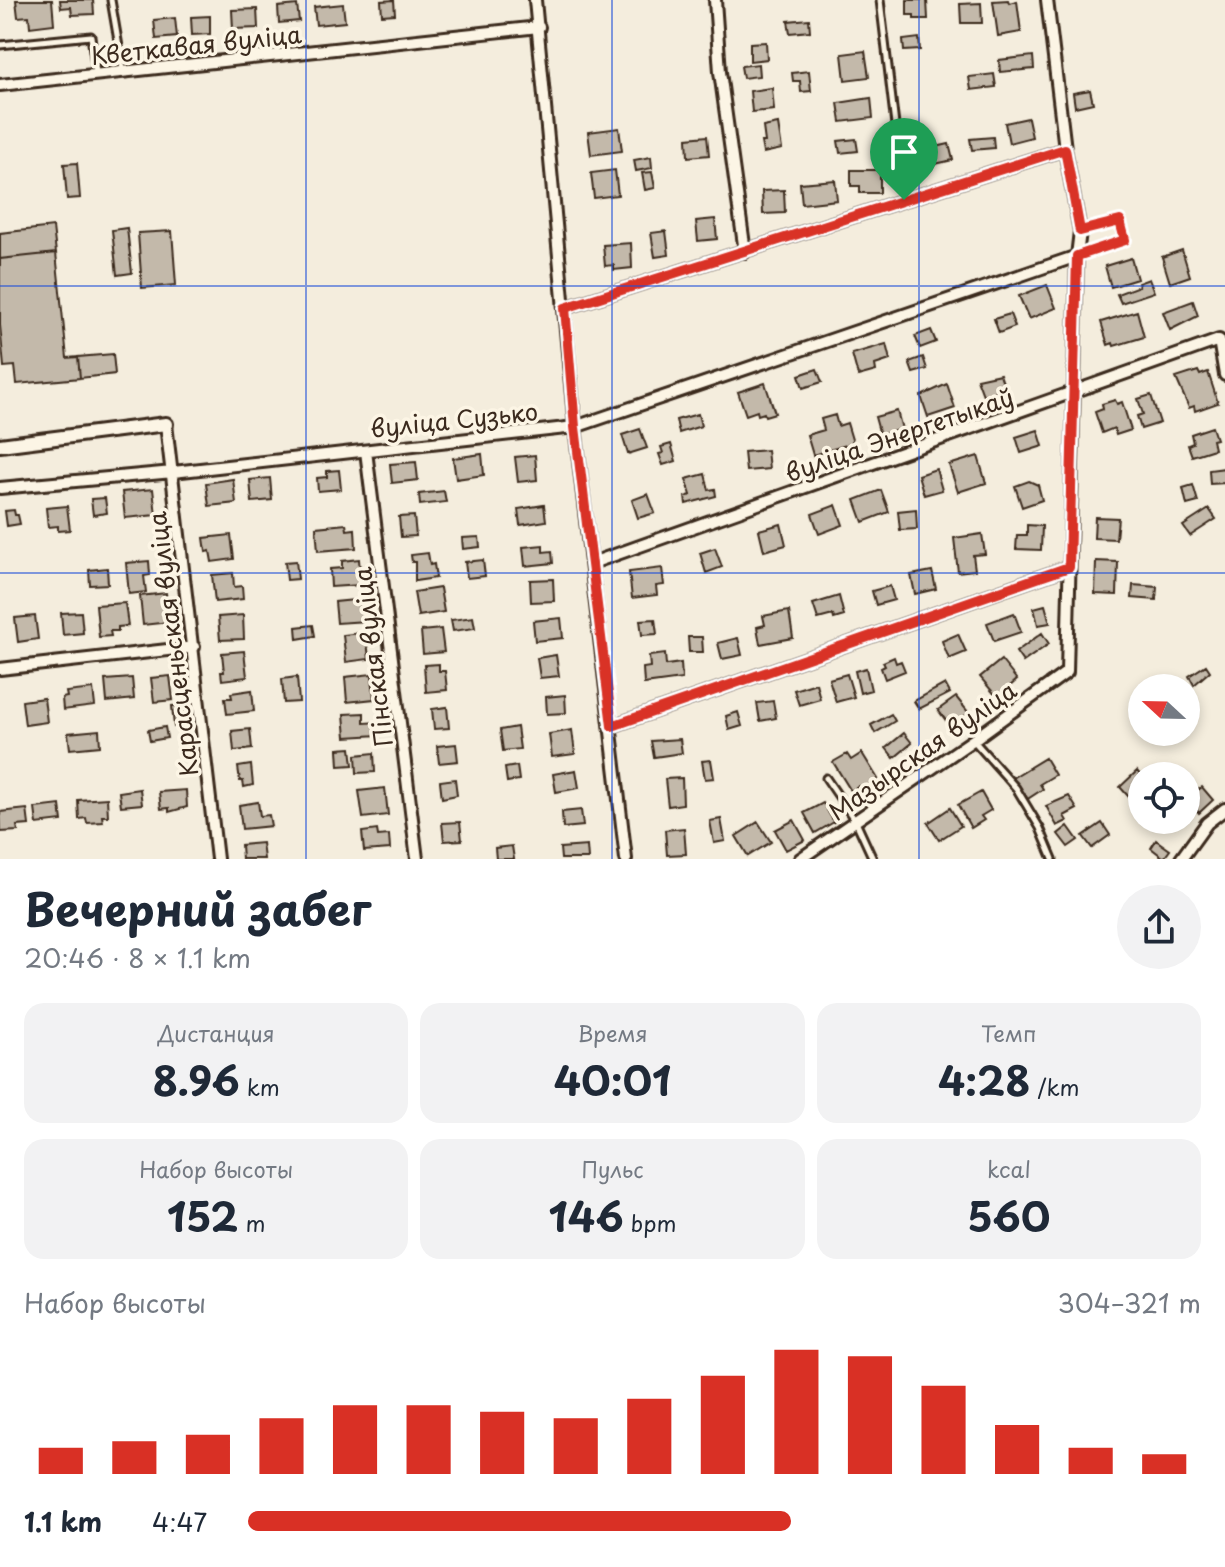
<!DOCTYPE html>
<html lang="ru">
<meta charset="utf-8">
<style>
body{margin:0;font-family:"Playpen Sans",sans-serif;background:#f2f2f3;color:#1f2937;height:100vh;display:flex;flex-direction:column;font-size:30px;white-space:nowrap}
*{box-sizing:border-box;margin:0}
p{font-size:26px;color:#747a83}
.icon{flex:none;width:44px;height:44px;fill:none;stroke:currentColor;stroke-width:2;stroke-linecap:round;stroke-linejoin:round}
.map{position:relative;height:859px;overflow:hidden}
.drawer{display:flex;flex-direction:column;background:#fff;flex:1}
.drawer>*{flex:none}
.needle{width:52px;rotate:292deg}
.controls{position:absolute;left:1128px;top:674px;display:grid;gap:16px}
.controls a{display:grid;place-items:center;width:72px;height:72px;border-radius:50%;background:#fff;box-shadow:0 4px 12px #0003;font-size:40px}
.pin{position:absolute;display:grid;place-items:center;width:68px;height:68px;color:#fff;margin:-82px -34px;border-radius:50% 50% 50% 0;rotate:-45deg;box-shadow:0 0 8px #0007}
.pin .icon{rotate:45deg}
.round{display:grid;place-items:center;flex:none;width:84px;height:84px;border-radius:42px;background:#f2f2f3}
.headline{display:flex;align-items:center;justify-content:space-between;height:136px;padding:0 24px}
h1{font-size:44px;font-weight:700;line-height:60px}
.stats{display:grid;grid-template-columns:repeat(3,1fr);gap:12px;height:136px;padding:8px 24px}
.stats div{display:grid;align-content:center;border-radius:20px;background:#f2f2f3;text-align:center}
.stats b{font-size:40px;font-weight:700}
.stats small{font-size:22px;font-weight:400}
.stats p{font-size:22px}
.chart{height:224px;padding:16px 24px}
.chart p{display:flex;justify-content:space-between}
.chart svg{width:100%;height:144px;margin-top:8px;stroke:#d93025;stroke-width:6}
ul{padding:0 24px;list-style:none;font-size:26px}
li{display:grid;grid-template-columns:128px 96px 1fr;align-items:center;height:60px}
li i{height:20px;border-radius:10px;background:#d93025}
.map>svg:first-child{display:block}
.building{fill:#c3b9aa;stroke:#3b2a1e;stroke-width:2}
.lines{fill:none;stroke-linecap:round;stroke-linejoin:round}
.service-casing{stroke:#3b2a1e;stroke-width:11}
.minor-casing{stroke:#3b2a1e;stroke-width:16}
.tertiary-casing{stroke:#3b2a1e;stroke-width:18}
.service{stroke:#fcf5e5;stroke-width:5}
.minor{stroke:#fcf5e5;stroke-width:10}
.tertiary{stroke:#fcf5e5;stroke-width:12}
.route-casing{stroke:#fff;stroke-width:16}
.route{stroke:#d93025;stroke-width:10}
.grid{fill:none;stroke:#1d4ed8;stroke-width:2;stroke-opacity:0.55}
.labels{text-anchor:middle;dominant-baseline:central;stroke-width:7;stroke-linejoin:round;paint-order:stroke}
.street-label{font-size:24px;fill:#3b2a1e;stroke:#fcf5e5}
</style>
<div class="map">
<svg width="1225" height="859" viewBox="0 0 1225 859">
<rect width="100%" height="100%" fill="#f4eddd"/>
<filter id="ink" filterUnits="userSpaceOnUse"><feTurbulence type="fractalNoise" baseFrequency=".0125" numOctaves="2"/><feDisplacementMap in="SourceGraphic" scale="16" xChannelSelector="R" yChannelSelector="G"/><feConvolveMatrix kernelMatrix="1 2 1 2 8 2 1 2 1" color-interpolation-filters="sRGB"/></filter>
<g filter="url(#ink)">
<!-- building -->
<path class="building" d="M16 0H52L54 24 30 27 29 16 18 17Z
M60 0H93L94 14 72 15 71 7 61 8Z
M394 0 395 14 382 15 381 1Z
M907 0H927L928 19H914V15H907Z
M1008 0 1009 3 1017 1 1021 32 998 36 993 1Z
M981 3 982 23H961L960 4Z
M343 4 345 22 316 25 314 7Z
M297 5 299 21 279 23 278 7Z
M257 9 258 28 233 29 232 10Z
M210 16V34L192 35 191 17Z
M175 18 177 37 156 39 154 20Z
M809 19 810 31 790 33 788 21Z
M919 38 920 50 904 51 903 40Z
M766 42 767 59 750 61V43Z
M865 51 869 77 845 80 842 54Z
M1033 56 1034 69 1000 72 999 60Z
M758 64 759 76 743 78 741 66Z
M809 71 811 91 801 92 800 81H793L792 73Z
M994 74 996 87 971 90 969 77Z
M772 88 774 110 752 112 750 91Z
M1090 90 1093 103 1075 107 1073 93Z
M871 98 873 118 841 122 838 103Z
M1028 118 1032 137 1009 143 1005 123Z
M778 124 782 149 763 153 761 142H765L763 127Z
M619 128 622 151 591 155 588 132Z
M707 136 709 155 688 157 687 138Z
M993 137 994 148 972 150 970 139Z
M856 139 858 151 840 153 838 141Z
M949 144 953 160 935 164 934 160 926 162 923 150Z
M651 157 652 168 636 171 634 160Z
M77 163 80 198 67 199 64 164Z
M615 170 618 195 594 198 591 173Z
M851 170H880V193H860V186H851Z
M652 172 655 188 645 190 642 173Z
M835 180 837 200 802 204 800 183Z
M784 190 785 213 763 214 762 191Z
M715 219 717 239 698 241 696 221Z
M53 227 56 253 0 259V233Z
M127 228 132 273 117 275 112 230Z
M172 231 176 285 142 288 138 233Z
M666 231 669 255 655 257 651 233Z
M631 243 632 268 614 270V265L605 266 603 245Z
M1182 250 1190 276 1170 283 1162 257Z
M56 253 67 358 78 357 80 378 17 384 15 366 4 367 0 325V259Z
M1131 258 1137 279 1111 287 1105 266Z
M1149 279 1154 292 1121 303 1117 294 1139 286 1138 283Z
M1047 285 1056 308 1029 319 1019 296Z
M1193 301 1198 316 1170 330 1163 312Z
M1137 311 1144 337 1114 346 1113 343 1108 345 1101 322Z
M1010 314 1015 327 999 333 994 319Z
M931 330 936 342 920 348 915 336Z
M886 344 890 360 875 365 876 371 858 376 852 354Z
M113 354 115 374 80 378 78 357Z
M923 357 927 369 913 373 909 362Z
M817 369 822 382 803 388 799 375Z
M1198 371 1200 375 1208 372 1218 403 1195 411 1194 406 1189 408 1176 378Z
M1000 374 1005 389 983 395 977 379Z
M765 383 775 413 765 416 764 413 758 415 757 411 746 415 738 392Z
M947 384 955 408 928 417 921 396Z
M1151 395 1160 423 1141 429 1137 416 1143 414 1138 399Z
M1115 400 1117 404 1122 402 1131 430 1116 435 1114 428 1102 433 1095 412 1103 409 1102 404Z
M897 411 902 429 880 435 875 417Z
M698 414 701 426 679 433 676 420Z
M835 415 838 426 847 423 853 443 813 455 807 435 824 430 821 419Z
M1212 427 1216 439 1212 440 1214 449 1192 456 1188 445 1193 443 1191 434Z
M640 429 647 448 628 454 622 435Z
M1038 430 1043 446 1021 453 1016 437Z
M671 444 676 461 663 465 659 454 663 453 661 447Z
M767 450 769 469 746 471 744 452Z
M482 454 484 475 456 479 453 458Z
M535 455 537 480 518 482 515 457Z
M978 456 986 483 958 492 949 465Z
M416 462 418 480 392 483 390 464Z
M1225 468V483L1210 484 1209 470Z
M936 469 942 490 924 495 918 475Z
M339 470 341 489 318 491 317 478 327 477V471Z
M705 474 709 490 715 489 716 496 686 504 685 497 691 495 686 479Z
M270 478 272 500 252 502 250 480Z
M233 479 236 503 209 506 206 483Z
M1029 481 1038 485 1042 500 1022 507 1015 486Z
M1193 485 1198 502 1187 505 1183 488Z
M153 489 156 515 125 518 122 492Z
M881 490 889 512 863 522 855 500Z
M444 491 446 502 420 505 419 494Z
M648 494 655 513 638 518 632 500Z
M105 498 107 513 93 515 91 499Z
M544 505 546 521 520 525 518 509Z
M836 505 843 525 819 534 812 514Z
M67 506 70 530 58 531V526L48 527 46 508Z
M916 509 917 529 900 530 898 511Z
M1209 509 1216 519 1190 536 1183 526Z
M14 510 15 515H18L20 524 7 526 5 511Z
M414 516 416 536 401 537 399 517Z
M1095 517 1118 518 1116 539 1094 538Z
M346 524 347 530 355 529 356 548 318 551 316 527Z
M781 524 786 545 764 551 759 530Z
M1027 525 1042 526 1041 550 1016 549 1017 535H1027Z
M982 534 985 554 973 555 975 570 958 572 954 538Z
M231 535 234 559 212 562 210 551 206 552 204 538Z
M479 537 480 547 463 549 462 538Z
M543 545V552L552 551 553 563 525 566 523 547Z
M715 548 722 567 706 573 700 553Z
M428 553 430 565 434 564 436 578 415 581V562H412L411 555Z
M359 559 361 585 331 587 330 569 342 568V561Z
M483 560 485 576 467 578 465 562Z
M149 561 150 575 144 576 146 592 129 594 126 563Z
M296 561 298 579 287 580 285 562Z
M1096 561 1118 562 1117 595 1095 594Z
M107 568 108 584 90 585 89 570Z
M662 568 664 585 656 586 657 595 632 598 629 572Z
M932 571 936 589 915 594 911 575Z
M233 573 234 587 242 586 243 599 215 602 212 575Z
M553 579 554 601 531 602 530 580Z
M1133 585 1157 587 1156 600 1132 598Z
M890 586 894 600 876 605 872 591Z
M440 588 444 612 418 616 414 592Z
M166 593 169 622 143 625 140 596Z
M839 596 844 616 834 619 833 615 818 619 813 604Z
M364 599 366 621 337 623 335 602Z
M125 603 128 626 118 627V631H110L111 636 99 637 96 605Z
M1045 605 1050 623 1038 625 1034 608Z
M789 611 793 638 760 644 757 627 765 625 763 616Z
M81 612 83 633 63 635 61 613Z
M1014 613 1021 632 994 641 987 623Z
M243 615 244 639 220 640 218 617Z
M35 616 38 639 18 642 15 618Z
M473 617 475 628 453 631 451 620Z
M561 618 563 638 535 641 533 621Z
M655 619 657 634 642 635 640 620Z
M313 625 315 636 297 639 296 627Z
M441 629 444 652 423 654 421 631Z
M359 633 360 640H367L369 659 346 662 343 635Z
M1042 633 1049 644 1023 662 1016 652Z
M958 634 966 652 949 659 942 641Z
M688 637H702L703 652H689Z
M738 638 742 655 722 659 718 643Z
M244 651 247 677 222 680 221 672H224L222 653Z
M665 654 666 665 681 663 682 679 644 684 643 668 650 667 649 656Z
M556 655 559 676 540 678 537 658Z
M894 657 896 663 901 661 905 671 885 679 881 668 885 666 883 662Z
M1001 660 1017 680 997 697 980 677Z
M439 664V671H445L447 690 426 692 424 665Z
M1206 665 1210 671 1194 685 1189 676Z
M866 668 871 690 860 693 855 671Z
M372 674 374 699 347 702 345 677Z
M847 674 854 697 836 702 829 679Z
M170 676 173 700 154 702 151 678Z
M297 677 299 702 284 703 282 679Z
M132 678 134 699 107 702 105 680Z
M816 683 820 699 799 705 794 690Z
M945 684 950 693 919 709 914 701Z
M93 689 95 706 63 710 62 698 67 697 66 692Z
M252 690 254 711 227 714 225 698H232L231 693Z
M565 695 566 713 547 714 546 697Z
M956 697 969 713 951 727 938 710Z
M44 698 47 722 25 725 22 701Z
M773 701 776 718 760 721 757 703Z
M185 705 188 726 174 727 172 706Z
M447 707 449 728 434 729 432 709Z
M738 712 742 726 729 730 726 716Z
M364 713V723L379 722V735L346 737 344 714Z
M891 714 895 721 875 733 871 725Z
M165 727 167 738 150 741 148 730Z
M517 727 520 749 503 751 500 730Z
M250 729 252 749 234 751 232 731Z
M99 730 100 746 70 749 68 733Z
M572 730 575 754 552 757 549 734Z
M904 733 912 743 894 758 886 748Z
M680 739 682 753 654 757 651 741Z
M456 744 458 761 439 763 437 746Z
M351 748 353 765 339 766 338 749Z
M374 753 375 772 357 773 356 755Z
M862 753 878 779 862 790 859 786 851 791 833 762 847 754 851 760Z
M1045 758 1055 775 1040 784 1043 789 1026 800 1012 778Z
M711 760 714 778 705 779 702 761Z
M251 765 253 785 244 787 243 781H240L238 767Z
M517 766 519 780 507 782 505 768Z
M576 770 579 788 556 792 553 774Z
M1137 771 1142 777 1137 785 1140 788 1129 797 1120 787Z
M682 778 683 804 668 806 665 779Z
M455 779 457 795 442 798 440 781Z
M1194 786 1198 790 1202 787 1213 800 1199 813 1186 798V793Z
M385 788 388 815 363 818 359 791Z
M140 789 142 804 121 806 119 792Z
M186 790 187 807 169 812V808L161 809 159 792Z
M981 792 991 810 981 816 984 820 971 828 958 805Z
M1069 796 1077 809 1064 816 1067 821 1057 826 1046 806Z
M107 798 108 816H102L103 822 87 823 86 818 79 819 78 800Z
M258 802 260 816 269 815 271 826 242 829 239 805Z
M823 803 834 822 815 833 804 813Z
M60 805 62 821 37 824 35 808Z
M950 808 961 826 939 840 928 823Z
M27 809 29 825 17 826 18 831 1 832 0 812Z
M581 810 583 826 563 828 562 812Z
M721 819 725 841 714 843 710 821Z
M794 820 805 840 786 850 775 830Z
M460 822 462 840 444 841 442 823Z
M758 822 771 842 748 856 736 836Z
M1102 823 1110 835 1092 848 1083 836Z
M1068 826 1078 840 1068 847 1058 834Z
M684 828 686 854 667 855 665 830Z
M377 830 378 836 389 835 390 849 364 851 362 832Z
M1156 840 1170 850 1164 858 1151 848Z
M262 843 264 859H242L241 845Z
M512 846 514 859H496L495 848Z
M587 846 588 859H561L560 848Z"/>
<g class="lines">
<!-- service casing -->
<g class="service-casing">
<path id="service" d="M111 0 123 70
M880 0 904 200
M0 45 91 36 96 73
M1077 256 1125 240 1120 221 1081 231
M974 741 1016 788 1040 828 1053 859
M826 778 856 822 873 859"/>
</g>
<!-- minor casing -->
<g class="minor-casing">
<path id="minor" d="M535 0 575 427 626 859
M715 0 720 72 745 252
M0 85 539 27
M565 308 1065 149
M166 424 217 859
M366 451 417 859
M0 488 173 472 575 427 1077 256
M592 563 1219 340 1225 375
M0 669 194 647
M612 726 1069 567
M800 859 973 740 1067 672 1077 256 1080 231 1065 149 1047 0
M1181 859 1207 823 1225 809"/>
</g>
<!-- tertiary casing -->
<g class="tertiary-casing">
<path id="tertiary" d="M0 445 166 424"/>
</g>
<!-- service -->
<use href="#service" class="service"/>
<!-- minor -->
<use href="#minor" class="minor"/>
<!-- tertiary -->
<use href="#tertiary" class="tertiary"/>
</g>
</g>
<g class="lines" filter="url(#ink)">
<!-- route casing -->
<g class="route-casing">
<path id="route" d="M1065 149 1080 231 1120 221 1125 240 1077 256 1069 567 612 726 575 427 565 308Z"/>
</g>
<!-- route -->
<use href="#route" class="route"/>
</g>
<!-- grid -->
<path class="grid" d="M306 0V859M612 0V859M919 0V859M0 286H1225M0 573H1225"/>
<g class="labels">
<!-- street labels -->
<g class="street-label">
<text transform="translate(196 44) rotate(-6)">Кветкавая вуліца</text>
<text transform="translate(454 419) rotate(-6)">вуліца Сузько</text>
<text transform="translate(899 434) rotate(-19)">вуліца Энергетыкаў</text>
<text transform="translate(172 644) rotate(-97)">Карасценьская вуліца</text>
<text transform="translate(372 657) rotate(-97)">Пінская вуліца</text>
<text transform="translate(922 750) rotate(-35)">Мазырская вуліца</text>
</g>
</g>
</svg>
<div class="controls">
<a><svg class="needle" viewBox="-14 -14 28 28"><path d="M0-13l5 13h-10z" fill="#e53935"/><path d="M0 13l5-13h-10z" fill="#747a83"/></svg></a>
<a><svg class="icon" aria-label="locate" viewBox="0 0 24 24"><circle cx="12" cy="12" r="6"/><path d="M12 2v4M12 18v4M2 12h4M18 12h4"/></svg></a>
</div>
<div class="pin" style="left:904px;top:200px;background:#1e9e55"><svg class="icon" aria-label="arrive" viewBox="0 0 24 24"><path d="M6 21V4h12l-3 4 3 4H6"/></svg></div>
</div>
<section class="drawer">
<div class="headline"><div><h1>Вечерний забег</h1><p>20:46 · 8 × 1.1 km</p></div><a class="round"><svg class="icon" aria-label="share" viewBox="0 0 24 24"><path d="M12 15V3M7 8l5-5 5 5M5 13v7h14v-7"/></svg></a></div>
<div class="stats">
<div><p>Дистанция</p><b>8.96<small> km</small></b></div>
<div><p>Время</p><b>40:01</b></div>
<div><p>Темп</p><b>4:28<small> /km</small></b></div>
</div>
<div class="stats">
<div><p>Набор высоты</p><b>152<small> m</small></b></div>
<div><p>Пульс</p><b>146<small> bpm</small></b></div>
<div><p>kcal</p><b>560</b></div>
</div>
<div class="chart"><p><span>Набор высоты</span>304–321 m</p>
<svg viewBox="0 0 160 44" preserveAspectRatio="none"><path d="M5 44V36M15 44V34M25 44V32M35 44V27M45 44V23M55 44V23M65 44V25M75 44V27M85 44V21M95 44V14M105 44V6M115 44V8M125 44V17M135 44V29M145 44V36M155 44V38"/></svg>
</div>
<ul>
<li><b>1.1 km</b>4:47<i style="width:57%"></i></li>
</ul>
</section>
